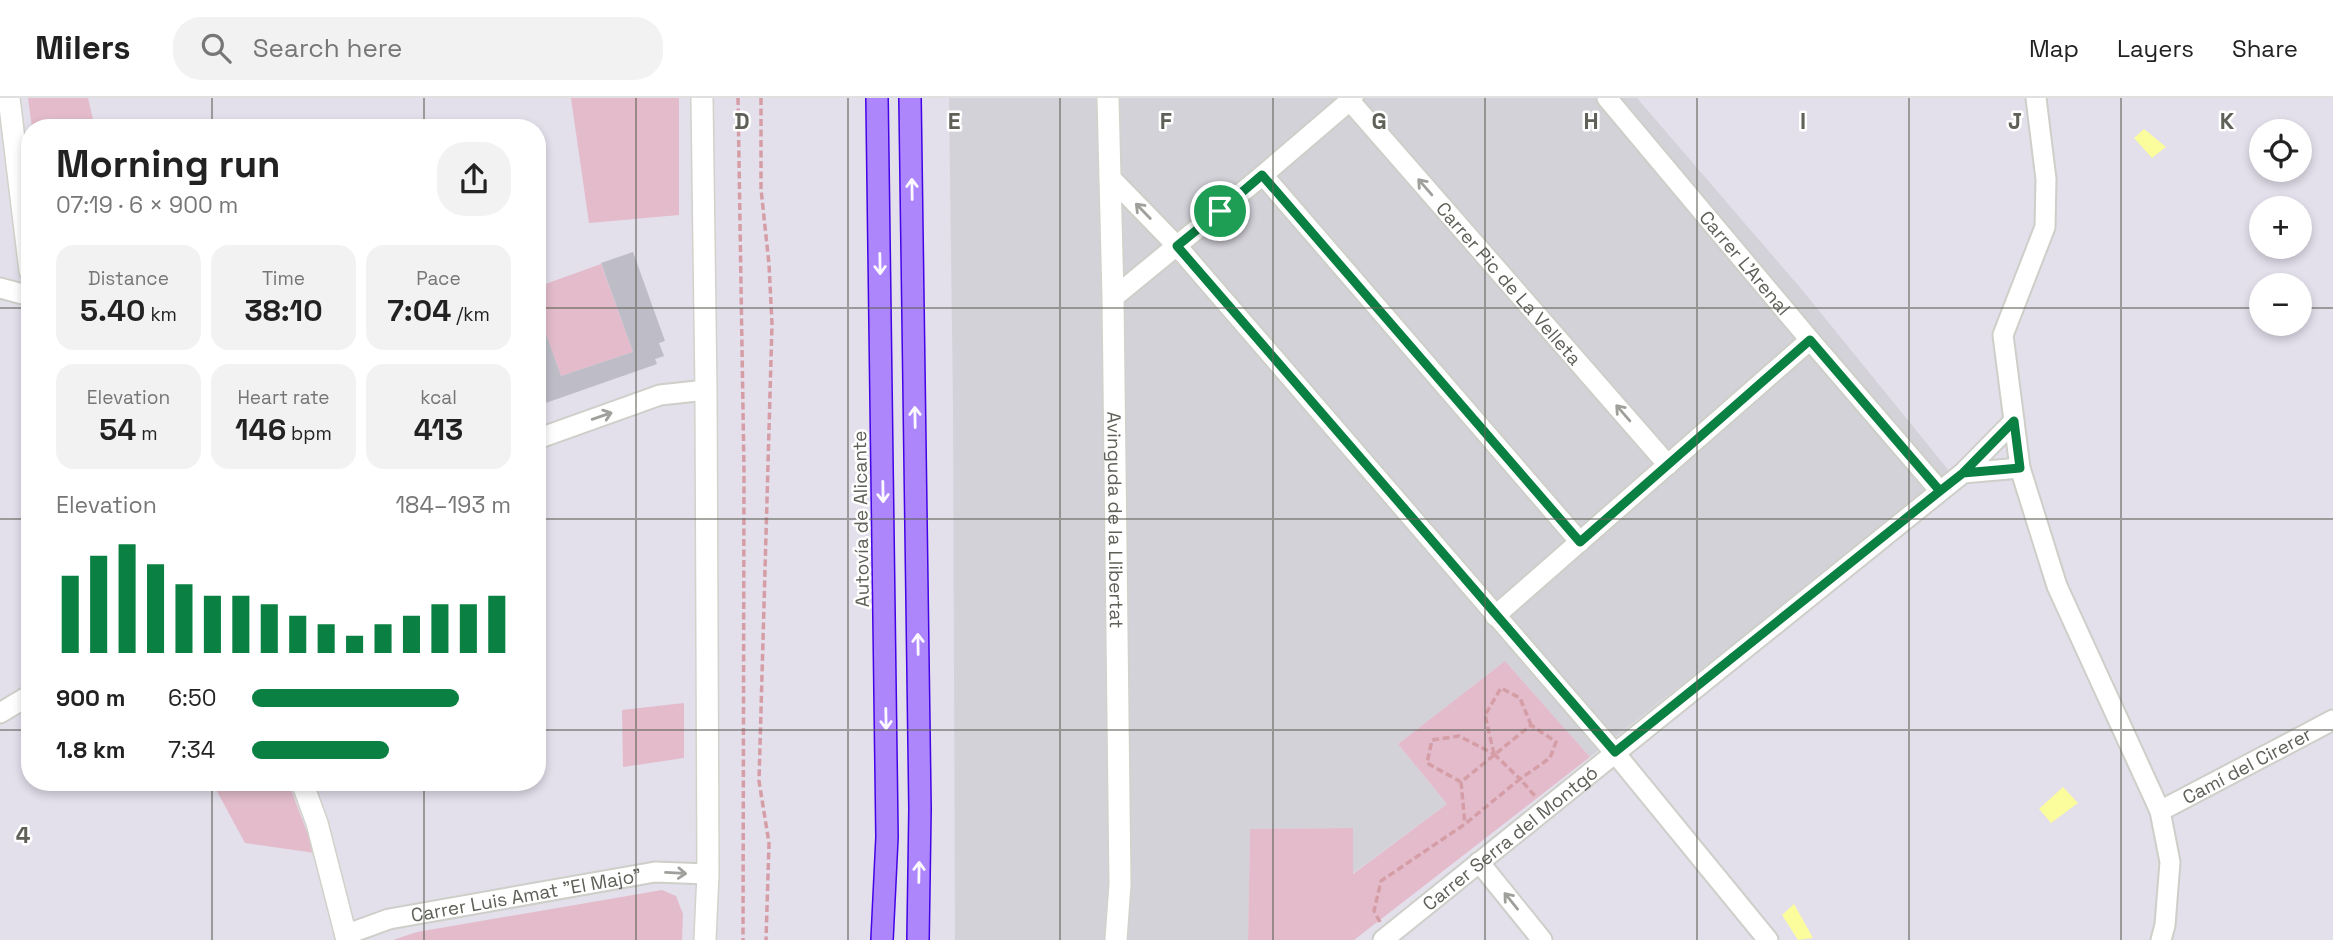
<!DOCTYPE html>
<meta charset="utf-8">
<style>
body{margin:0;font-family:"Space Grotesk",sans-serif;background:#f2f2f2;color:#222;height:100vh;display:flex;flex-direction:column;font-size:26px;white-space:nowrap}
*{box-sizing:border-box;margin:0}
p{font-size:23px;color:#767676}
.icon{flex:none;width:38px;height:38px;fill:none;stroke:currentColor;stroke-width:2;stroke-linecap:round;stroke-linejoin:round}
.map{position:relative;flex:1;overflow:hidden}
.details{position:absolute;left:21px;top:21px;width:525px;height:672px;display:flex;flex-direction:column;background:#fff;border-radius:28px;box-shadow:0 4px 10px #0003}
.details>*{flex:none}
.tools{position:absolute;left:2249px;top:21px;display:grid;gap:14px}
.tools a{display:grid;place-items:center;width:63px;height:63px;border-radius:50%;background:#fff;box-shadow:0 4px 10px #0003;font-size:35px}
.pin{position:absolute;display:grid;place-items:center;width:60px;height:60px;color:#fff;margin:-30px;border:4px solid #fff;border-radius:50%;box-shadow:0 2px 7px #0007}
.round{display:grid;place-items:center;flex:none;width:74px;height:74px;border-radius:28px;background:#f2f2f2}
.overview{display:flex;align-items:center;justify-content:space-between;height:119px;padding:0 35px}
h1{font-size:38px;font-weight:600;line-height:52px}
.metrics{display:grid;grid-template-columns:repeat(3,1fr);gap:10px;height:119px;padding:7px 35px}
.metrics div{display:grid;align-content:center;border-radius:18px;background:#f2f2f2;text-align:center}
.metrics b{font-size:30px;font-weight:600}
.metrics small{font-size:19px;font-weight:400}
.metrics p{font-size:19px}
.chart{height:196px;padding:14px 35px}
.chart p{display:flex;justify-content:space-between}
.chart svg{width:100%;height:126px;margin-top:7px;stroke:#0b8043;stroke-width:6}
ul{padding:0 35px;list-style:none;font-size:23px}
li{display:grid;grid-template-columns:112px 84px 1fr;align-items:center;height:52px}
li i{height:18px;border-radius:9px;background:#0b8043}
header{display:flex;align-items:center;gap:42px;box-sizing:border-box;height:98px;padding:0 35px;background:#fff;border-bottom:2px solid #e0e0e0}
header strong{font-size:33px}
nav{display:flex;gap:38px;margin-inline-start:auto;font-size:24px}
.search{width:490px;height:63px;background:#f2f2f2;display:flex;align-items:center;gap:18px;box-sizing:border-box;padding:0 24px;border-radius:28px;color:#767676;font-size:26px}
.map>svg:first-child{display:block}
.industrial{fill:#d4d2d9}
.green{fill:#e3bbcb}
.water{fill:#fbfd9d}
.building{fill:#bebcc6}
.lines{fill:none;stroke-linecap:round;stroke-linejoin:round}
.street-casing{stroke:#cdcfc8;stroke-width:23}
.secondary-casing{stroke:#d1d3ca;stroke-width:24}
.highway-casing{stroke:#4304e6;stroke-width:24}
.path{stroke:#d59ea7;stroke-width:3.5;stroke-dasharray:7 3.5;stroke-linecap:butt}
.street{stroke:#fff;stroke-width:19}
.secondary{stroke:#fff;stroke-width:21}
.highway{stroke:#ae86fb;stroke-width:21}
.oneway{stroke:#9fa09b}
.oneway2{stroke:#fbf9ff}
.route-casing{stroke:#fff;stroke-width:14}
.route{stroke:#0b8043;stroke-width:9}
.grid{fill:none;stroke:#5f6058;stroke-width:2;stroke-opacity:0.55}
.labels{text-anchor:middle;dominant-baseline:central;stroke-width:5;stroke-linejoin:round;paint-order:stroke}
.street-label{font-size:19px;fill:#5f6058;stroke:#fff}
.grid-label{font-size:23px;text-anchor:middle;font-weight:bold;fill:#5f6058;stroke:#fff;stroke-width:5;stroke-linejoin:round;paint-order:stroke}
</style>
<header>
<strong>Milers</strong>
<div class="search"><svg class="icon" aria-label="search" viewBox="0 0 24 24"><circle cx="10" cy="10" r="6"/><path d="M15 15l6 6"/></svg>Search here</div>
<nav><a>Map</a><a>Layers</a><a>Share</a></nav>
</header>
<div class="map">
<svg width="2333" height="842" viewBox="0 0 2333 842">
<rect width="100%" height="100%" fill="#e3dfeb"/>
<!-- industrial -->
<path class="industrial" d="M949 0H1637L1803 193 1950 374 1590 659 1505 563 1398 646 1447 706 1352 776V730L1250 731 1248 842H955L953 308Z"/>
<!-- green -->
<path class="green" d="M28 0H88L95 30H32Z
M571 0H679V117L589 125Z
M601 166 633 254 561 278 537 211V189Z
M1505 563 1590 659 1354 842H1248L1250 731 1353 730V776L1447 706 1398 646Z
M684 605V660L623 669 622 612Z
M212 684H288L315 755 245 745Z
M662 792 676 798 683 816 682 842H393L417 834Z"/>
<!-- water -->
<path class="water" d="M2144 31 2166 49 2152 60 2134 40Z
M2063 689 2078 705 2051 725 2039 711Z
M1794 806 1813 840 1798 842 1782 817Z"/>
<!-- building -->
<path class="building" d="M633 154 665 243 659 245 664 258 655 261 657 266 537 308V217L539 216 561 278 633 254 601 165Z"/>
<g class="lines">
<!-- street casing -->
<g class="street-casing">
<g id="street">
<path id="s1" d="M1607 0 1810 242 1940 393"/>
<path d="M2036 0 2046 81 2045 129 2003 237 2020 370 2057 488 2160 713 2170 764 2165 827 2161 842"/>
<path id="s2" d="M1350 3 1668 367"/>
<path d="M1263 77 1580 444"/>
<path d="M1109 78 1177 148 1615 655 1768 842"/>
<path d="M0 190 30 198"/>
<path d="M1113 200 1263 77 1353 0"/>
<path d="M537 341 660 297 706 292"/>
<path d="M1963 375 2020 370"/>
<path d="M1495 518 1810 242"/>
<path d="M0 615 30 597"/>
<path id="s3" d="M2160 713 2333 622"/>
<path d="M1479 764 1542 842"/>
<path id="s4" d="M345 837 389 821 655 774 708 776"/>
<path id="s5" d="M1383 842 1963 375 2014 323"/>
</g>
</g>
<!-- secondary casing -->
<g class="secondary-casing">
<g id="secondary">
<path d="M9 0 30 173"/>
<path d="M702 0 706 292 708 776 705 842"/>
<path id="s6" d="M1108 0 1113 200 1120 786 1116 842"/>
<path d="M302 684 317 725 347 842"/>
</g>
</g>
<!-- highway casing -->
<g class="highway-casing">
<path id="highway" d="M877 0 887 739 882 842
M910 0 920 711 918 842"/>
</g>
<!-- path -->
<path class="path" d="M738 0 744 373 743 842
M761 0V91L769 166 772 226 759 683 769 745 766 842
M1494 656 1520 681 1550 660 1556 644 1531 627 1461 684 1427 665 1432 642 1459 638 1494 656
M1494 656 1485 617 1501 590 1520 600 1531 627
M1461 684 1465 726
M1380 824 1374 813 1381 783 1465 726 1520 681 1535 698"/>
<!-- street -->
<use href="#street" class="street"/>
<!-- secondary -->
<use href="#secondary" class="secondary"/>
<!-- highway -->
<use href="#highway" class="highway"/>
</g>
<!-- one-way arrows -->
<defs><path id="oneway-shaft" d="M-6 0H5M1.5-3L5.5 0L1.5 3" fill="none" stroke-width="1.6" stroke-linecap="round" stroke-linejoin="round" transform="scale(1.75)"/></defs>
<g class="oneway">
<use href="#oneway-shaft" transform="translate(1425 89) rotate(-131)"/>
<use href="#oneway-shaft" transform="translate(1143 113) rotate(-134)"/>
<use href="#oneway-shaft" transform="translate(1623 315) rotate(-131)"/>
<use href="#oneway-shaft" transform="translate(602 318) rotate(-19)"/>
<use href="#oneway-shaft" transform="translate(676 775) rotate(3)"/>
<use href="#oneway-shaft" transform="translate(1511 803) rotate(-129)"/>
</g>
<g class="oneway2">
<use href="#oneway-shaft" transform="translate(912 91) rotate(-91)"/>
<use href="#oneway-shaft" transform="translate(880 166) rotate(89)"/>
<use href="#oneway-shaft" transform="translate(915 319) rotate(-91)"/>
<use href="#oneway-shaft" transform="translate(883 394) rotate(89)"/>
<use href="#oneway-shaft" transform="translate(918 546) rotate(-91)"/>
<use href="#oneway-shaft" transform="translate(886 621) rotate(89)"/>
<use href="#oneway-shaft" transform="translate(919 774) rotate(-89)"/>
</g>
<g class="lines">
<!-- route casing -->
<g class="route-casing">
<path id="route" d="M1220 113 1177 148 1615 654 1940 393 1963 375 2020 370 2014 323 1963 375 1940 393 1810 242 1580 444 1262 77 1220 113"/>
</g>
<!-- route -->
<use href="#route" class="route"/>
</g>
<!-- grid -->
<path class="grid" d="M212 0V30M424 0V30M636 0V842M848 0V842M1060 0V842M1273 0V842M1485 0V842M1697 0V842M1909 0V842M2121 0V842M0 210H30M537 210H2261M2300 210H2333M0 421H30M537 421H2333M0 632H30M537 632H2333M212 684V842M424 684V842"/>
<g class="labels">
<!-- street labels -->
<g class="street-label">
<text stroke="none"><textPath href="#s1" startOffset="215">Carrer L'Arenal</textPath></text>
<text stroke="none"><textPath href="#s2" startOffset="242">Carrer Pic de La Velleta</textPath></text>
<text transform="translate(861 421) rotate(-91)">Autovía de Alicante</text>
<text stroke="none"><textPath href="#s6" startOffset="422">Avinguda de la Llibertat</textPath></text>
<text stroke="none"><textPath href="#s3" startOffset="98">Camí del Cirerer</textPath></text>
<text stroke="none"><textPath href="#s5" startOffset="163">Carrer Serra del Montgó</textPath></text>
<text stroke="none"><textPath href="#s4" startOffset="186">Carrer Luis Amat "El Majo"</textPath></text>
</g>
</g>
<g class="grid-label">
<text x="742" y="31">D</text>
<text x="954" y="31">E</text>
<text x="1166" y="31">F</text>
<text x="1379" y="31">G</text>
<text x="1591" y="31">H</text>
<text x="1803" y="31">I</text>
<text x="2015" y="31">J</text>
<text x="2227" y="31">K</text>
<text x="23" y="745">4</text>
</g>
</svg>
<div class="tools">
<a><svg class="icon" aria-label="locate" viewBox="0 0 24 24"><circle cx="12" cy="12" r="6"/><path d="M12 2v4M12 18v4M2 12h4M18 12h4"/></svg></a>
<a>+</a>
<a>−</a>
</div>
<div class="pin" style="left:1220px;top:113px;background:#1e9e55"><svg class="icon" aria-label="arrive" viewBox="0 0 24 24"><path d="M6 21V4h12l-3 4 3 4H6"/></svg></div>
<section class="details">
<div class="overview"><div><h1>Morning run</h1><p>07:19 · 6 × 900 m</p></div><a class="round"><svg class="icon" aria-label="share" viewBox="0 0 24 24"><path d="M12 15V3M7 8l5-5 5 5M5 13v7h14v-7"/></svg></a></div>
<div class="metrics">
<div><p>Distance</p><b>5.40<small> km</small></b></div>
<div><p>Time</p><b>38:10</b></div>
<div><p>Pace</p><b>7:04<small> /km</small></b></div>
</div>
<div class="metrics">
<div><p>Elevation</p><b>54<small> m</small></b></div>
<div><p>Heart rate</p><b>146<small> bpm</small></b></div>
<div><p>kcal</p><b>413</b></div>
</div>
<div class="chart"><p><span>Elevation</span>184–193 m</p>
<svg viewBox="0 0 160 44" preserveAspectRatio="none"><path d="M5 44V17M15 44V10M25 44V6M35 44V13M45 44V20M55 44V24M65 44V24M75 44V27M85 44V31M95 44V34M105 44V38M115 44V34M125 44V31M135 44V27M145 44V27M155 44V24"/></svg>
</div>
<ul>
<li><b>900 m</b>6:50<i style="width:80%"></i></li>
<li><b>1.8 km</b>7:34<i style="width:53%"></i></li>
</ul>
</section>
</div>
